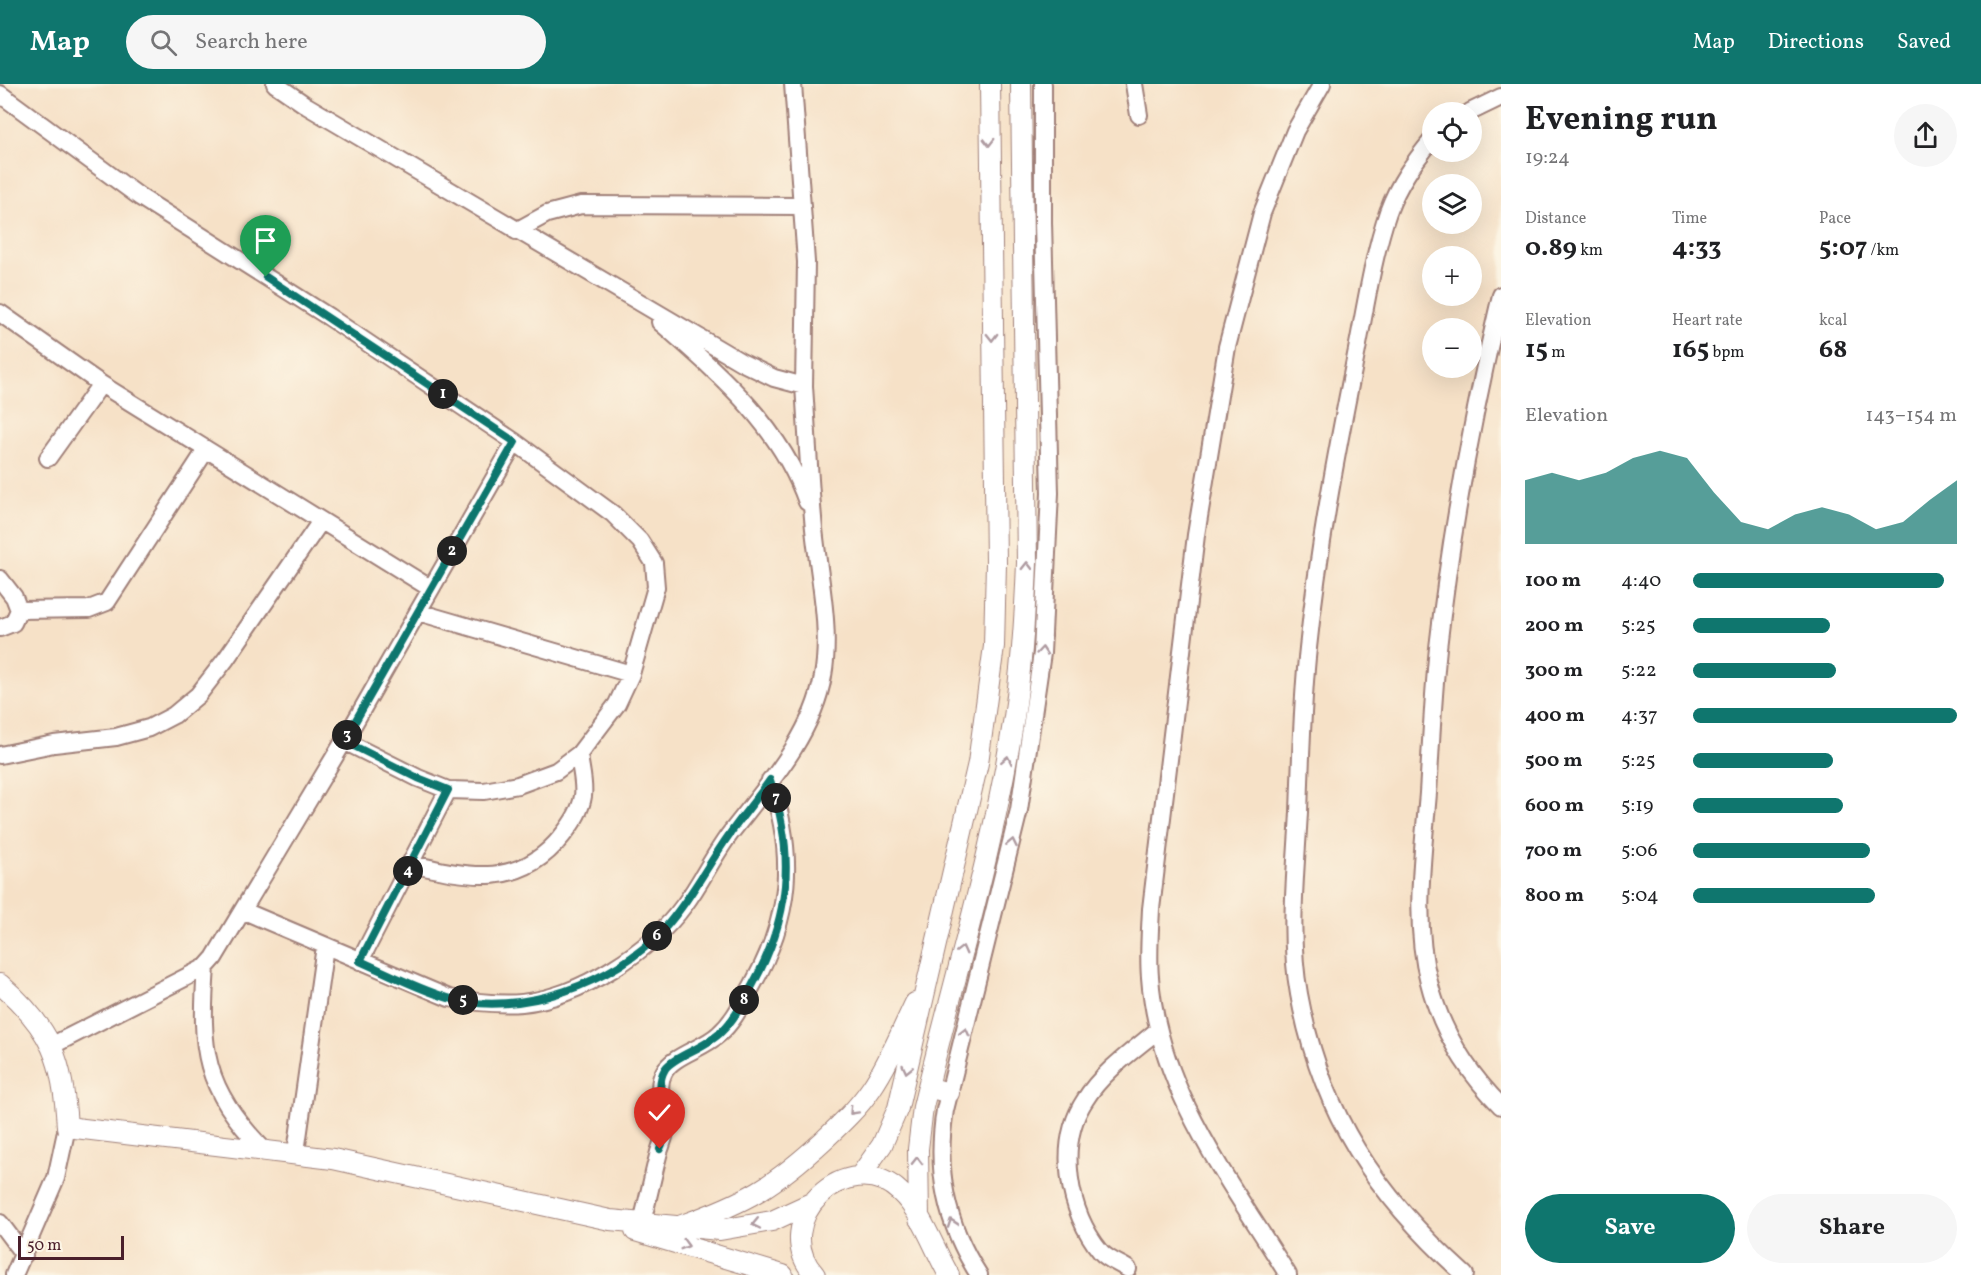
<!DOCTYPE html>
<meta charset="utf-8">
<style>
body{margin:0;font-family:Vollkorn,serif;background:#f6f6f6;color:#202124;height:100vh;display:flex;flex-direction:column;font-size:22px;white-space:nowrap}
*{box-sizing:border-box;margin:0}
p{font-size:20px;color:#757577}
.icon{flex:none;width:33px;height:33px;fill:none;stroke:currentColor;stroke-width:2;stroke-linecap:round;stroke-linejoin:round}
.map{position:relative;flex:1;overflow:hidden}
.details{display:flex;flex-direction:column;background:#fff;width:480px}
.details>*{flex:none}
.tools{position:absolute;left:1422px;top:18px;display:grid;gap:12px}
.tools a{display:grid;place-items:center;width:60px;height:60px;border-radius:50%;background:#fff;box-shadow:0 6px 24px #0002;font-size:30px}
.scale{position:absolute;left:18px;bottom:15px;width:106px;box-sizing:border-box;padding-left:6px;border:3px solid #4a1f2b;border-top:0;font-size:16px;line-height:21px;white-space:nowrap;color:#4a1f2b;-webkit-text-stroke:4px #fcf5e5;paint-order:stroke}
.pin{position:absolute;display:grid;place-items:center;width:51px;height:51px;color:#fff;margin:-62px -26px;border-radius:50% 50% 50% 0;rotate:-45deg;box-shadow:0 0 6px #0007}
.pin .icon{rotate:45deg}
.km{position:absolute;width:30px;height:30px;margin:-15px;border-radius:50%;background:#222;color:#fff;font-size:16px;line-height:30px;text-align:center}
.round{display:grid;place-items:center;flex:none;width:63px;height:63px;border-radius:32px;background:#f6f6f6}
.summary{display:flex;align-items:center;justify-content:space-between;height:102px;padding:0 24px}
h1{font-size:33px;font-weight:700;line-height:45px}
.figures{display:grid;grid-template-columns:repeat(3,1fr);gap:9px;height:102px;padding:6px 24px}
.figures div{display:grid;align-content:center}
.figures b{font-size:26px;font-weight:700}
.figures small{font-size:16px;font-weight:400}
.figures p{font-size:16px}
.chart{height:168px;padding:12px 24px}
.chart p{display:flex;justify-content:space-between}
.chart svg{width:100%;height:108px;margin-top:6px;fill:#0f766e;opacity:.7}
.button{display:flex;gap:12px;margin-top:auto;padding:12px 24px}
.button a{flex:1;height:69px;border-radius:36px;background:#0f766e;color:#fff;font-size:24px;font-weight:700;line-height:69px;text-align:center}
.button a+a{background:#f6f6f6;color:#202124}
ul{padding:0 24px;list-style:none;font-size:20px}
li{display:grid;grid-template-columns:96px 72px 1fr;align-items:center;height:45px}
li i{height:15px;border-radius:8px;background:#0f766e}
header{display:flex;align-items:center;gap:36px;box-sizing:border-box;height:84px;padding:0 30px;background:#0f766e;color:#fff}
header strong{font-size:28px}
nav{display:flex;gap:33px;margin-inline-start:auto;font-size:21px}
.search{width:420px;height:54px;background:#f6f6f6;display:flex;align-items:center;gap:15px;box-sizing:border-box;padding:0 21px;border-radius:33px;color:#757577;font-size:22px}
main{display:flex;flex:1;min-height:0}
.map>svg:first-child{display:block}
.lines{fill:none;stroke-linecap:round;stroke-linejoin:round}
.minor-casing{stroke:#a08079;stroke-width:20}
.tertiary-casing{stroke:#a08079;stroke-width:22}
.minor{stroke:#fff;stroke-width:16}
.tertiary{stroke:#fff;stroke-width:20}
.oneway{stroke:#ae9aa0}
.route-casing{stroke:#fff;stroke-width:12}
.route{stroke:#0f766e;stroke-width:8}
</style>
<header>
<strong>Map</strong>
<div class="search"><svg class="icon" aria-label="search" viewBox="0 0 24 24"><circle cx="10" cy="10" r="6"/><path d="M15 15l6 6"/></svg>Search here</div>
<nav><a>Map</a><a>Directions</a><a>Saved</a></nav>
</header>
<main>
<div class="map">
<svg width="1501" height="1191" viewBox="0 0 1501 1191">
<rect width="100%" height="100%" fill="#fcf5e5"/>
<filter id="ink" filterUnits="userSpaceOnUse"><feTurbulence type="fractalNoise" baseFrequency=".0167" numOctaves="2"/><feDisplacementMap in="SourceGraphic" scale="12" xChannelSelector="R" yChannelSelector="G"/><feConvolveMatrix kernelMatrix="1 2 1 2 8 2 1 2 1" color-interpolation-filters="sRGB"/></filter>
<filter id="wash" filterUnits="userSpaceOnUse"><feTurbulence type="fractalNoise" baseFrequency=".008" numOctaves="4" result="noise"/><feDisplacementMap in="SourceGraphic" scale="24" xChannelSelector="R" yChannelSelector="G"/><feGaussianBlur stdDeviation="1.35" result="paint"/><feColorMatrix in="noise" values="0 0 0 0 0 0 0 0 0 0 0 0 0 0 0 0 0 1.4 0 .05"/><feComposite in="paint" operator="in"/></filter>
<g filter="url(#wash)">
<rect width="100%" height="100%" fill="#f6e1c7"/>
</g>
<g filter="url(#ink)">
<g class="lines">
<!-- minor casing -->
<g class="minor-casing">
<path id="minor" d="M793 0 806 178 804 302
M1134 0 1139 31
M0 10 140 113 329 233 515 358 613 430 640 457 654 479 656 503 631 590 617 620 579 670 556 687 518 701 484 707 448 706 418 694 344 657
M1470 28 1501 13
M1432 56C1414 78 1398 100 1388 128 1372 175 1365 227 1355 276 1336 371 1318 467 1308 564 1302 618 1301 673 1299 728 1296 787 1288 850 1299 910 1321 1030 1376 1111 1465 1191
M516 147 547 130 581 121 802 122
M1501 211C1474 325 1451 448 1438 564 1433 612 1431 661 1428 709 1423 770 1413 838 1429 898 1441 946 1466 987 1501 1022
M0 229 101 300 430 504
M660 238C719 290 780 341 807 418
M48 374 101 300
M0 495 14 513 19 526 13 539 0 544
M19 526 89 525 107 518 206 366
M418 528 631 590
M0 671 54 660 116 653 149 644 174 631 198 611 226 575 321 437
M411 780C469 793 520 805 562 752 571 741 581 726 583 712 585 699 580 683 579 670
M244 827 449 914C473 918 498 921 522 919 580 913 651 867 685 820 702 797 714 770 732 747 767 702 813 651 823 592 832 541 817 486 813 434 809 390 807 346 804 302L774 294 741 278 307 22 275 0
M360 877 448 706
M206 883C200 966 203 1003 263 1065
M53 961 206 883 214 874 344 657 515 358
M296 1068 325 862
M642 1138C648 1115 653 1091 659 1068 662 1059 666 1051 666 1041 667 1023 654 1006 664 988 673 971 703 965 719 950 734 937 742 919 752 902 791 833 796 771 770 696
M0 1139 24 1171
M1128 1185C1120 1180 1107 1175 1101 1168 1068 1128 1056 1060 1085 1016 1102 988 1134 966 1158 946
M14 1191 56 1094 67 1043
M979 1191C946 1140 935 1087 945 1026L1019 726 1042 569 1050 409 1043 138V0
M1288 1191C1231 1098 1158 1006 1150 893 1148 871 1150 847 1151 825L1196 451 1227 263 1262 129 1295 47 1322 0"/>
</g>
<!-- tertiary casing -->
<g class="tertiary-casing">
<path id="tertiary" d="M0 900C52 945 63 976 67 1043L333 1075 610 1136 720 1146 772 1137 811 1119
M928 1003 949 1009
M860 1092 882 1061 898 1024 978 679 994 562 996 479 990 0
M919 1135 918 1065 923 1023C954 894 994 765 1014 633 1022 582 1025 531 1027 479L1021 0
M682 1141C747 1118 774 1102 825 1055 842 1039 858 1024 871 1005 889 979 901 948 915 919
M635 1147 783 1191
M815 1191C766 1138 848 1059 900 1108 922 1128 934 1165 949 1191"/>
</g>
<!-- minor -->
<use href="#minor" class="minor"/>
<!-- tertiary -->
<use href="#tertiary" class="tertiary"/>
</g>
<!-- one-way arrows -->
<defs><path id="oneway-chevron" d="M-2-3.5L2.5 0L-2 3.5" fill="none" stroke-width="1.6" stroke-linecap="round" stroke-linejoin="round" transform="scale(1.5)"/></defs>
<g class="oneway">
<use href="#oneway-chevron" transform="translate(989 58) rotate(90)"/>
<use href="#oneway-chevron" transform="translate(992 253) rotate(89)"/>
<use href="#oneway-chevron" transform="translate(1027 482) rotate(-89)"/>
<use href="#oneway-chevron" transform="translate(1042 567) rotate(-85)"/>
<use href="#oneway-chevron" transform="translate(1007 676) rotate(-79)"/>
<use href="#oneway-chevron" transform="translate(1012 759) rotate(-78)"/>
<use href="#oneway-chevron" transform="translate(962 866) rotate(-76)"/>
<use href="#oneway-chevron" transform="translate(965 948) rotate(-76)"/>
<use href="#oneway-chevron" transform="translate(907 985) rotate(103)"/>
<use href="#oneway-chevron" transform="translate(853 1027) rotate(133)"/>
<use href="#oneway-chevron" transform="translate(917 1077) rotate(-89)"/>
<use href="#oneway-chevron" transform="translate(952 1139) rotate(-109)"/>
<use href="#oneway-chevron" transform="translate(756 1140) rotate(168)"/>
<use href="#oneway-chevron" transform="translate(685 1161) rotate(16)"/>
</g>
</g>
<g class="lines" filter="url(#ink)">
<!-- route casing -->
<g class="route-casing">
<path id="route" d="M266 193 515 358 344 657 418 694 448 706 360 877C389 890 418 905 448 914 520 934 615 899 664 845 690 816 707 782 729 751 742 732 757 715 770 696 796 771 790 834 752 902 743 918 735 935 721 948 706 964 675 971 665 985 654 1004 666 1019 667 1038 667 1048 664 1056 660 1065"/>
</g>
<!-- route -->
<use href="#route" class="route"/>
</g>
</svg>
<div class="tools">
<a><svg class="icon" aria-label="locate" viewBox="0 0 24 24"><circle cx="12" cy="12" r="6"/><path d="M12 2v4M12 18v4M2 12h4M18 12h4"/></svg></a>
<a><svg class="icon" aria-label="layers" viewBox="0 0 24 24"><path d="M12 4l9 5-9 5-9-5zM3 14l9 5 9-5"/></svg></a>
<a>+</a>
<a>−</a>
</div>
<div class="scale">50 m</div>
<div class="pin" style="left:266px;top:193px;background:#1e9e55"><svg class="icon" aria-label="arrive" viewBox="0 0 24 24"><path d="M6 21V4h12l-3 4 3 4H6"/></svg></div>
<div class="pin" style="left:660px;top:1065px;background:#d93025"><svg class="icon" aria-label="check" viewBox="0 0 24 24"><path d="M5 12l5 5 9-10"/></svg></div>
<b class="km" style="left:443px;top:310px">1</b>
<b class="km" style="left:452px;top:467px">2</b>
<b class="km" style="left:347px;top:651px">3</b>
<b class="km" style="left:408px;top:787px">4</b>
<b class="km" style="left:463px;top:916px">5</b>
<b class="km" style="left:657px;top:852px">6</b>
<b class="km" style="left:776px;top:714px">7</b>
<b class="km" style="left:744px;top:916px">8</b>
</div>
<section class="details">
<div class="summary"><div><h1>Evening run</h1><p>19:24</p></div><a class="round"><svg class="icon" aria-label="share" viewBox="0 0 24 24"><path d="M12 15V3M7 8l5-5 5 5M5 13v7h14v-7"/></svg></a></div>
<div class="figures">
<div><p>Distance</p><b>0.89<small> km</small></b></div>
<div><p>Time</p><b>4:33</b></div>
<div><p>Pace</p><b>5:07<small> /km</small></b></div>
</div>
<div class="figures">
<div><p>Elevation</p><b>15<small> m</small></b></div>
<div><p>Heart rate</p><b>165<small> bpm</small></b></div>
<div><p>kcal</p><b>68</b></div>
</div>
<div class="chart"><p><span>Elevation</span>143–154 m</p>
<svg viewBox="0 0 160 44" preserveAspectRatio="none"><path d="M0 44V18L10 15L20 18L30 15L40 9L50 6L60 9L70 23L80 35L90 38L100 32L110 29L120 32L130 38L140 35L150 26L160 18V44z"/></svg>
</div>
<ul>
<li><b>100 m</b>4:40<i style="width:95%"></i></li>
<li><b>200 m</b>5:25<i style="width:52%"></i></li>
<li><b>300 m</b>5:22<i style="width:54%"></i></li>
<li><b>400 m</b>4:37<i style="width:100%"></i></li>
<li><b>500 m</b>5:25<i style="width:53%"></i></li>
<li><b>600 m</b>5:19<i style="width:57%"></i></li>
<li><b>700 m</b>5:06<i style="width:67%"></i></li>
<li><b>800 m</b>5:04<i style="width:69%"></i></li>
</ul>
<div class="button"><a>Save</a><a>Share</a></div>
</section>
</main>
